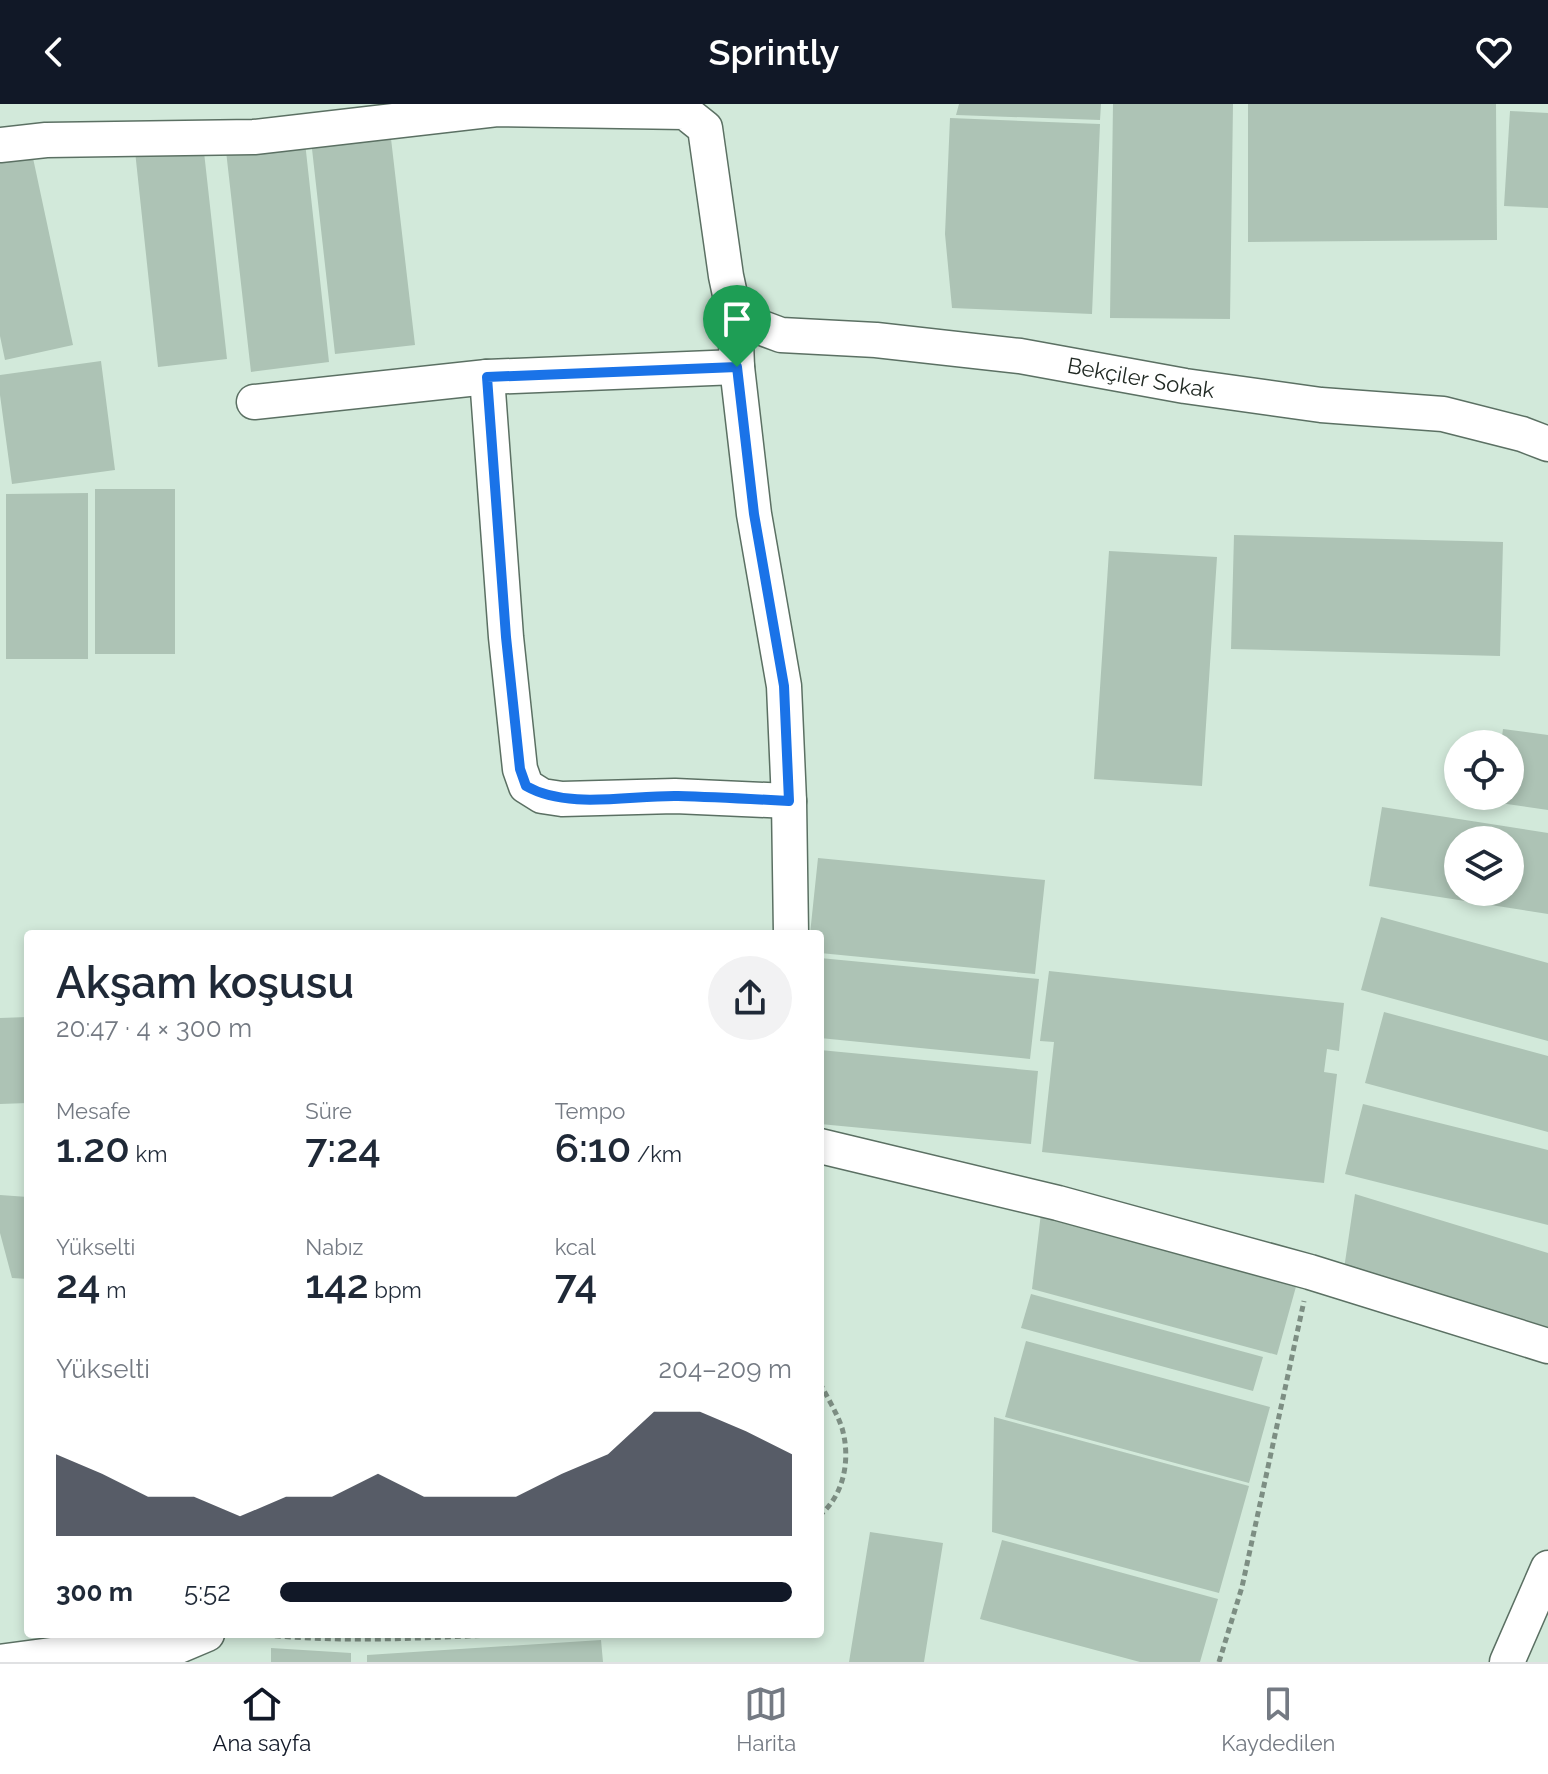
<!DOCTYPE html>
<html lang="tr">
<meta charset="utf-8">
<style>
body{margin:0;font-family:Raleway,sans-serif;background:#f2f2f3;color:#1f2937;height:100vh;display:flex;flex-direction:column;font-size:30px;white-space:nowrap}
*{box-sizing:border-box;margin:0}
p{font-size:26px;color:#747a83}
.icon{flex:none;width:44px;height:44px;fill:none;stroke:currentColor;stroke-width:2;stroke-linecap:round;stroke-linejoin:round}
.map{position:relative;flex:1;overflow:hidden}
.drawer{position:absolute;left:24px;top:826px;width:800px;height:708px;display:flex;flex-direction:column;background:#fff;border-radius:8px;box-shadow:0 4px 12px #0003}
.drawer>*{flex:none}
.controls{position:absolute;left:1444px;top:626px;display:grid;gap:16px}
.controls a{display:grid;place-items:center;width:80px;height:80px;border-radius:50%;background:#fff;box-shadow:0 4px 12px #0003;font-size:40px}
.pin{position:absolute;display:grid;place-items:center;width:68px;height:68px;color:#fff;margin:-82px -34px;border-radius:50% 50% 50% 0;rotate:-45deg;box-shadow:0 0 8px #0007}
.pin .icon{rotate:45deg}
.round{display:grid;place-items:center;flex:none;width:84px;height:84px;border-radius:42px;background:#f2f2f3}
.overview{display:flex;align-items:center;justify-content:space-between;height:136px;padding:0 32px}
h1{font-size:44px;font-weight:600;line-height:60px}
.metrics{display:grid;grid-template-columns:repeat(3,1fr);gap:12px;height:136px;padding:8px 32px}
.metrics div{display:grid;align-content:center}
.metrics b{font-size:40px;font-weight:600}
.metrics small{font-size:22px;font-weight:400}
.metrics p{font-size:22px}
.chart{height:224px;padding:16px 32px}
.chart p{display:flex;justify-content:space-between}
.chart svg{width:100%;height:144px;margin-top:8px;fill:#111827;opacity:.7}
ul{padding:0 32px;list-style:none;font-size:26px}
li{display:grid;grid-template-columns:128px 96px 1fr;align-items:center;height:60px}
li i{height:20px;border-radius:10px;background:#111827}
header{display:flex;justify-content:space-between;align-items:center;height:104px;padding:0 32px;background:#111827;color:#fff;font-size:36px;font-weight:600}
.menu{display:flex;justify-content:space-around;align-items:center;height:112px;border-top:2px solid #e0e1e3;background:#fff;font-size:22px;color:#747a83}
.menu a{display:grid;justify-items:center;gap:4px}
.menu .active{color:#111827}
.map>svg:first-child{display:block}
.building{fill:#adc3b5;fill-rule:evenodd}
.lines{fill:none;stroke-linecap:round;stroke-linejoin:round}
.minor-casing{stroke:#5b7063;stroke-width:37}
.path{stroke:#7d8e83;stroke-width:5;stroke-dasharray:6 4;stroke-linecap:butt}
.minor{stroke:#fff;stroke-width:34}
.route-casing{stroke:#fff;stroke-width:16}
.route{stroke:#1a73e8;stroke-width:10}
.labels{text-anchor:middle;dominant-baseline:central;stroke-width:6;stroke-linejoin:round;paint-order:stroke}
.street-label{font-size:22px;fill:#202923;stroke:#fff}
</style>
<header><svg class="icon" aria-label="back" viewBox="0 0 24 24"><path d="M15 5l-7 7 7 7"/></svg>Sprintly<svg class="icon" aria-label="heart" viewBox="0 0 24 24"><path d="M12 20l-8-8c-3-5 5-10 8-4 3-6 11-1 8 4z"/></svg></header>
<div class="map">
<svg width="1548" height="1558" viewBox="0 0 1548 1558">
<rect width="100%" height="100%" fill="#d2e9da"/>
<!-- building -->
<path class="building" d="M959 0H1101L1100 16 956 11Z
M1113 0H1233L1230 215 1110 214Z
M1248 0H1496L1497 136 1248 138Z
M1510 7 1548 9V104L1504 102Z
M950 14 1100 20 1092 210 952 204 945 130Z
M390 26 415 241 335 250 311 36Z
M304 29 329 258 251 268 225 38Z
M203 39 227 255 158 263 135 47Z
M30 40 73 241 5 256 0 232V47Z
M101 257 115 366 12 380 0 291V271Z
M95 385H175V550H95Z
M88 389V555H6V390Z
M1234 431 1503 438 1500 552 1231 545Z
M1109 447 1217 453 1202 682 1094 675Z
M1503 625 1548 631V706L1493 698 1494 692H1510V640H1501Z
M1382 703 1548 729V810L1369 782ZM1458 736H1510V788H1458Z
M818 754 1045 776 1035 870 820 849V830H810Z
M1381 813 1548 859V937L1361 886Z
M820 854 1039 875 1030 955 820 934Z
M1049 867 1344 899 1339 947 1327 945 1324 968 1337 970 1324 1079 1042 1048 1054 938 1040 937Z
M1384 908 1548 952V1028L1365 979Z
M28 913V999L0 1000V914Z
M820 946 1038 967 1031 1040 820 1020Z
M1363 1000 1548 1046V1121L1345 1070Z
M1355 1090 1548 1149V1227L1344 1165Z
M0 1091 28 1093V1175L12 1174 0 1129Z
M1041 1109 1297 1179 1277 1251 1032 1185Z
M1031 1190 1263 1253 1253 1287 1021 1224Z
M1026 1237 1270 1303 1249 1379 1005 1313Z
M994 1313 1249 1382 1219 1489 992 1428Z
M870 1428 943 1439 924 1558H849Z
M1002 1436 1218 1495 1200 1558H1140L980 1515Z
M601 1536 603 1558H367V1551Z
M271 1544 351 1549V1558H271Z"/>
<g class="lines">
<!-- minor casing -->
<g class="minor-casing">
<g id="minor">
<path d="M0 41 46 36 254 33 497 5 685 8 705 24 726 172 735 214 737 263 754 410 784 582 789 697 791 830"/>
<path id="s1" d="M735 214 781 231 876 236 1020 252 1185 282 1321 301 1443 310 1522 330 1548 340"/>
<path d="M487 273 506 533 520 665 526 682 542 692 562 695 675 692 789 697"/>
<path d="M254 298 487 273 737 263"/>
<path d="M820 1042 1058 1099 1310 1168 1548 1242"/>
<path d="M0 1558 81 1547 174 1544 207 1530"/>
<path d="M1507 1558 1548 1464"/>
</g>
</g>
<!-- path -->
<path class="path" d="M820 1279C827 1293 837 1309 842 1324 851 1355 844 1391 820 1411
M255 1530C340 1539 425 1534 510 1530
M1219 1558 1242 1483 1304 1197"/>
<!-- minor -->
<use href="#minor" class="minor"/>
</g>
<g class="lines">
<!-- route casing -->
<g class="route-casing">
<path id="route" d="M737 263 754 410 784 582 789 697C752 695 715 693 678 692 630 691 568 706 526 682L520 665 506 533 487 273Z"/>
</g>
<!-- route -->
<use href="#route" class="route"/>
</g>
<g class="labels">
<!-- street labels -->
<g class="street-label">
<text stroke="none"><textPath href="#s1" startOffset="412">Bekçiler Sokak</textPath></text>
</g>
</g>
</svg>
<div class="controls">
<a><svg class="icon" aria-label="locate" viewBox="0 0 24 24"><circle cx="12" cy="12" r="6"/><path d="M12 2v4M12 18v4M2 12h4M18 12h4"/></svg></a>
<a><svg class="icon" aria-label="layers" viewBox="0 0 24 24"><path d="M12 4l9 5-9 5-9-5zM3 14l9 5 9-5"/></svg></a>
</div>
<div class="pin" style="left:737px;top:263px;background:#1e9e55"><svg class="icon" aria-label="arrive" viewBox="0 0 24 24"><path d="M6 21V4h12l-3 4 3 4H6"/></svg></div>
<section class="drawer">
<div class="overview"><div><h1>Akşam koşusu</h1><p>20:47 · 4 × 300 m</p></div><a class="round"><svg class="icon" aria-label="share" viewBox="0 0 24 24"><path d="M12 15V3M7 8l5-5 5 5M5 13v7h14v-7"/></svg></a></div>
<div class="metrics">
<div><p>Mesafe</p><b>1.20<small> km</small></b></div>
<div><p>Süre</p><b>7:24</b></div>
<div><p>Tempo</p><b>6:10<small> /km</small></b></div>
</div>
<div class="metrics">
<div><p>Yükselti</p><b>24<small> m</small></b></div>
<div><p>Nabız</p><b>142<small> bpm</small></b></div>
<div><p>kcal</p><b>74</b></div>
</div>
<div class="chart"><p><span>Yükselti</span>204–209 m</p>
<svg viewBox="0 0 160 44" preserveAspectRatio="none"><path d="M0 44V19L10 25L20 32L30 32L40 38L50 32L60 32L70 25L80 32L90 32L100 32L110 25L120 19L130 6L140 6L150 12L160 19V44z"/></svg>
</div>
<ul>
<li><b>300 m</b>5:52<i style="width:100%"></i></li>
</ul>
</section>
</div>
<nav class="menu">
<a class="active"><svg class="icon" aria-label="home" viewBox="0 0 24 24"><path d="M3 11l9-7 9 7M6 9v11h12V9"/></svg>Ana sayfa</a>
<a><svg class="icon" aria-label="map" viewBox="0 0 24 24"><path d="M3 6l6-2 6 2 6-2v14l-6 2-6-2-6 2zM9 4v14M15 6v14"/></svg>Harita</a>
<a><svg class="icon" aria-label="saved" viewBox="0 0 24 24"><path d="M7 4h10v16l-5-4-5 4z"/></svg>Kaydedilen</a>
</nav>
